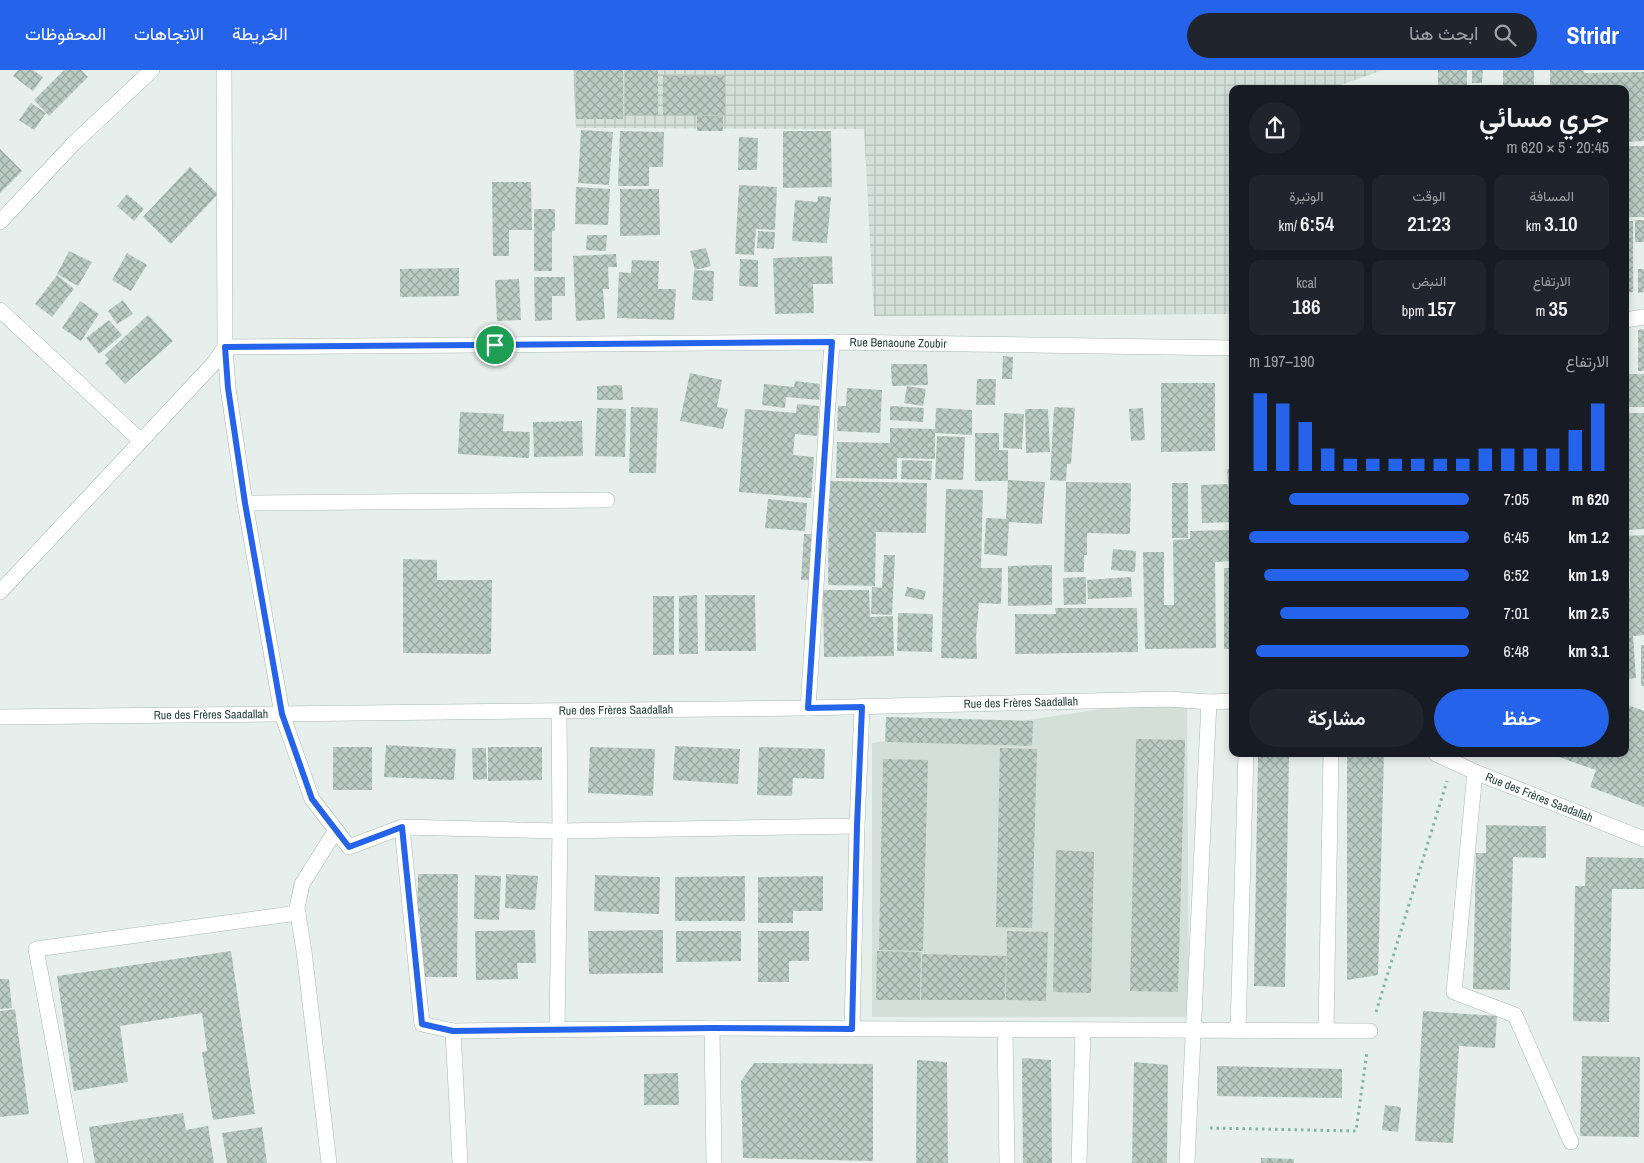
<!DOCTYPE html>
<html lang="ar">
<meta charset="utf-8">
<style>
body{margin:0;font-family:"Archivo Narrow",Vazirmatn,sans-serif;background:#20242c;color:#f1f3f6;direction:rtl;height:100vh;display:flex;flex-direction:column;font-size:19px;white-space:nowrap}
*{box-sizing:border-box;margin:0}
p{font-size:16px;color:#9ea1a6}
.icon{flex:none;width:28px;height:28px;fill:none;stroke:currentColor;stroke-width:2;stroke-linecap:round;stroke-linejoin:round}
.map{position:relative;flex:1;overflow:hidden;direction:ltr}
.panel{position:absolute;left:1229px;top:15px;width:400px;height:672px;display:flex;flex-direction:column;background:#171b24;border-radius:10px;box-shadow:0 2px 8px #0003;direction:rtl}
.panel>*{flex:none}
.pin{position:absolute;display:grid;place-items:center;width:42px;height:42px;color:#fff;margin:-21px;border:2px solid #fff;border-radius:50%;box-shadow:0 1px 5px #0007}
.round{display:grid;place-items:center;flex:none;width:52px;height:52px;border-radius:26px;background:#20242c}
.overview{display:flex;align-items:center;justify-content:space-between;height:85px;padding:0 20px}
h1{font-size:28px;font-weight:600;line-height:38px}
.figures{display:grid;grid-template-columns:repeat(3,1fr);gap:8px;height:85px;padding:5px 20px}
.figures div{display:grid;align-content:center;border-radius:10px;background:#20242c;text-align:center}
.figures b{font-size:21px;font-weight:600}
.figures small{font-size:14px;font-weight:400}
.figures p{font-size:14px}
.chart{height:140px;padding:10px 20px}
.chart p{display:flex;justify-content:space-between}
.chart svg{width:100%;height:90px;margin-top:5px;stroke:#2563eb;stroke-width:6}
.action{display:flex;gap:10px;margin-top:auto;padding:10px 20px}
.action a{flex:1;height:58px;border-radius:30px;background:#2563eb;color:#fff;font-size:20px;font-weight:600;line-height:58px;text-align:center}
.action a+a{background:#20242c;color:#f1f3f6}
ul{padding:0 20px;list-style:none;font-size:16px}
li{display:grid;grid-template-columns:80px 60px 1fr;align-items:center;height:38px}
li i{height:12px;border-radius:6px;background:#2563eb}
header{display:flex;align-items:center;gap:30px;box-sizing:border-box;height:70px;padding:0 25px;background:#2563eb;color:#fff}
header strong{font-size:24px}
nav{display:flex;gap:28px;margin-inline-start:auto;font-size:18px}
.search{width:350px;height:45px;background:#20242c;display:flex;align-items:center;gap:12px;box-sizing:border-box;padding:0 18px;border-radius:28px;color:#9ea1a6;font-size:19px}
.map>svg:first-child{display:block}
.built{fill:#d4dfda}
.industrial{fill:url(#industrial-grid)}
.building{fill:url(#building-cross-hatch)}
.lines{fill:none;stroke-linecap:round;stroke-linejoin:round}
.minor-casing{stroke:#a8b8b2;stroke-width:16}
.tertiary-casing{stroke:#a8b8b2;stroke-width:16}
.path{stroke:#86b3a5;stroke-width:3;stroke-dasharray:2.5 4;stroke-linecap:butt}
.minor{stroke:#fff;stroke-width:15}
.tertiary{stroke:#fff;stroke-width:15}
.route-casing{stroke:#fff;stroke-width:10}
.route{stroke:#2563eb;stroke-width:6}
.labels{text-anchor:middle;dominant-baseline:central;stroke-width:5;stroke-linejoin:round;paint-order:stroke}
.street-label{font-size:12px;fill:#24423a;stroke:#f7fbf9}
</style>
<header>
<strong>Stridr</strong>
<div class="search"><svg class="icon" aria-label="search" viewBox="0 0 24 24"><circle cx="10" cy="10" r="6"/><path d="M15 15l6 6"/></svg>ابحث هنا</div>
<nav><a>الخريطة</a><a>الاتجاهات</a><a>المحفوظات</a></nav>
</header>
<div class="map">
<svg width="1644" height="1093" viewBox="0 0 1644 1093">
<defs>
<pattern id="industrial-grid" width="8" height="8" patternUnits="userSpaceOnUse" patternTransform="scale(1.25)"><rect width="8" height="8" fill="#d4dfda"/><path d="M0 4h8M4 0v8" fill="none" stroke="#b6c1bc"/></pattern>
<pattern id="building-cross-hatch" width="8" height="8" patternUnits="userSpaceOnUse" patternTransform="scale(1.25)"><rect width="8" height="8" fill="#bbcac4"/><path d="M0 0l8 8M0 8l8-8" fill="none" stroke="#98a6a0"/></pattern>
</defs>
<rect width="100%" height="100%" fill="#e6efeb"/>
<!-- built -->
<path class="built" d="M1169 629H1187L1189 947H872V673Z"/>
<!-- industrial -->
<path class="industrial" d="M573 0H1383L1330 19H1232V244L874 246 864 59 576 58Z"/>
<!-- building -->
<path class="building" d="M18 0H33L43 7 33 21 13 6Z
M64 0H81L88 7 49 46 34 30Z
M576 0H623V49H576Z
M625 0H658V45H625Z
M1438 0H1467V19H1438Z
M1472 0H1483L1482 13H1472Z
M1503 0H1534V19H1478V17L1503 16Z
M1550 0H1584V3L1644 2V71L1625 72V19H1550Z
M663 6H725V45H663Z
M31 33 46 43 34 60 19 50Z
M697 46H723V61H697Z
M581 60 613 62 609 115 578 113Z
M620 61 664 62 663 97H649V116H618Z
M783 61H831L832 117 783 118Z
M739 67 758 68 757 100H738Z
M1625 76H1644V147H1625Z
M0 79 22 101 0 123Z
M190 97 218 124 171 174 143 147Z
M492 112H531L532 160H509V186H493Z
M739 115 777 117 775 160 756 159 754 185 735 184Z
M576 117 610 119 608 155 575 154Z
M620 119H659L660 165 620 166Z
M127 124 144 139 134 151 117 136Z
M818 126 831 127 827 173 792 171 795 130 817 132Z
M534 139H555V161H552V201H534Z
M1635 150H1644V172H1635Z
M1625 151H1633V222L1625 223Z
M758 161 775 162 774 179 757 178Z
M587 165H607L606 181 586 180Z
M706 178 711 196 695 200 690 181Z
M69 181 92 192 78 216 57 204Z
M127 183 147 195 131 221 112 210Z
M616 184 617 197H608L609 219H603L605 249 576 251 573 186Z
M832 186 833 214H813L814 243 775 244 773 188Z
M740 189 758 190V217L739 216Z
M632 190 659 191 658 219H676L674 250 617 248 619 202 631 203Z
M459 198V226L400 227V199Z
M1638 199H1644V222L1638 223Z
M694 200 714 201 713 231 692 230Z
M57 205 74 219 52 247 35 234Z
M534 207H565V226H552V250L535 251Z
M519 209 521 250 497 251 495 210Z
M123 230 133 244 117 254 108 241Z
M80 231 99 244 81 271 62 258Z
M148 245 173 271 125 314 105 293 109 289 105 285Z
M109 250 122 265 99 284 86 268Z
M1644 259V301H1638V260Z
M1003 286 1013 287 1012 309H1002Z
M891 294H927L928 315 892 316Z
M690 303 722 310 717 337 728 339 723 359 680 351Z
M1625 304H1644V337H1625Z
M977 309H996L995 335H976Z
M795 311 820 314 819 330 786 327 785 338 762 335 764 314 794 317Z
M1161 313H1215V381L1161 382Z
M622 315 623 330H597V316Z
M907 316 926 319 923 336 904 333Z
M847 318 882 320 880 363 837 361 838 336H846Z
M797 334 819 336 817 366 795 364 793 385 814 387 811 428 739 422 745 339 796 343Z
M890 336 924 338 923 352 890 350Z
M631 337 658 338 656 403H629Z
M1054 337 1075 338 1071 394H1067L1066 411 1050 410Z
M597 338 626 339 625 387 595 386Z
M936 338 972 340V365L935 363V389L897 388V409L836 408 837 372 890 373V358L935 359Z
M1143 338 1145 370 1131 371 1129 339Z
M1025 339H1048L1050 382 1026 383Z
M460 342 504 344 503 361 530 362 529 388 458 384Z
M1004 343 1024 344 1022 379 1003 378Z
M1625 343H1644V459L1627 460Z
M582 351 583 386 534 387 533 352Z
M975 363H999V380H1008V411H975Z
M937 366 965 367 963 410 935 409Z
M902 390 932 391 931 410 901 409Z
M1227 399H1232V452L1202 453 1201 415 1228 414Z
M1008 410 1045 412 1042 454 1009 452 1007 486 984 484 986 448 1006 449Z
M829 411 927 413 926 463 876 462 875 516 828 515Z
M1066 412 1131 413 1130 464 1087 463V485H1084V502H1064Z
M1172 413H1188V468H1172Z
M946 419 983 420 981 498H1002L1001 534 979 533 976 567 977 589 941 588Z
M768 429 807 433 805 461 765 458Z
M1232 460V491L1215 492 1216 578 1145 579 1143 482H1164V535H1174L1173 470 1190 469V461Z
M804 464H817L815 510H801Z
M1644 465V565L1633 566 1636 608 1625 609V495L1628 494 1631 537 1628 466Z
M1113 479 1136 481 1135 502 1111 500Z
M884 485H895L892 545 871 544 872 517 882 518Z
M403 489 437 490V510H492L491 584 403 583Z
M1052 495V535L1008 536V496Z
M1224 498H1232V579H1224Z
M1086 507V534L1064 535 1063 508Z
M1131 507 1132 527 1088 529 1087 510Z
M907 517 926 521 924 530 905 526Z
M823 520H869L870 547 893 546 894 586 824 587Z
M697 525 698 584H679V526Z
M705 525H755L756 581H705Z
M653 526H674V585H653Z
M1055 538H1137L1138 582 1015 584V544H1056Z
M898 543 933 544 932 582 897 581Z
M1641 575H1644V616H1641Z
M1625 634 1644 641V737L1590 717 1596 700 1550 684H1625Z
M886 647 1033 651 1032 676 885 672Z
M1136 669 1185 670 1178 922 1130 921Z
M386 675 456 679 454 710 384 707Z
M675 676 740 679 738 714 673 710Z
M333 677H372V720H333Z
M488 677H542V710L488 711Z
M590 677 655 679 653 726 588 723Z
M759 677 825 679 824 709 793 708 792 726 757 725Z
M472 678H486L487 709 473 710Z
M1000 678 1037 679 1032 858 996 857Z
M1258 684H1289L1285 917 1254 916Z
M1347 684H1384L1378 905 1347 910Z
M883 689 928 690 923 881 879 880Z
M1486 755 1546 756V788L1513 787 1510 920 1473 919 1476 783H1486Z
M1056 780 1094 782 1091 923 1053 922Z
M1586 787 1644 788V819H1612L1609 952 1573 951 1575 816H1585Z
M418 804H458L457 907H420V845H417Z
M506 804 538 806 535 840 505 838Z
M475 805 501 806 499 850 474 849Z
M595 805 660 807 659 844 594 841Z
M745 806V851H675V807Z
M823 806V841H793V853H758V807Z
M535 860 536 893H517L518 909 476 910 475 861Z
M663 860V903L589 904 588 861Z
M676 861H741V891L676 892Z
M758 861H809V891H789V912H758Z
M1007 861 1048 862 1046 931 1006 930Z
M231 881 255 1044 213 1050 202 982 207 981 202 943 120 956 128 1012 74 1021 57 906Z
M877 881 921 882 920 930H876Z
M922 884 1006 886 1005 930H921Z
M0 909H9L12 938 0 939Z
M15 939 29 1044 0 1047V941Z
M1423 941 1497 946 1495 978 1459 976 1453 1073 1415 1071Z
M1582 986 1640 987 1639 1067 1580 1066Z
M1022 988 1051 990 1052 1093H1023Z
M917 990 947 992 948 1093H916Z
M1134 992 1168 995 1167 1093H1132Z
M754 993 873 994V1091L743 1088 741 1011Z
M1217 996 1342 999V1028L1217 1026Z
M678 1003 679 1035H644V1004Z
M1385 1035 1401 1037 1398 1062 1382 1060Z
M183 1043 186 1060 208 1056 214 1093H95L89 1057Z
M262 1057 267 1093H227L222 1063Z
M1261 1088 1294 1089V1093H1261Z"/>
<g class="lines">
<!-- minor casing -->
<g class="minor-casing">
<g id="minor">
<path d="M224 0 225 277 228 318 245 433 282 644 312 729 349 777 402 757 422 954 453 961 460 1093"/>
<path d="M0 152 73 74 152 0"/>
<path d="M0 240 141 371"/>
<path d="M1625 250 1644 247"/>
<path d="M245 433 607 430"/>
<path id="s1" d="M0 522 213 294 225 277 832 272 1232 278"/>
<path d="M808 638 832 272"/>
<path d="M1475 702 1454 922 1515 945 1571 1072"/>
<path d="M402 757 560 761 857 756"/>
<path d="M712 958 714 1093"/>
<path d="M852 959 857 756 862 637"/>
<path d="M1005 959 1007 1093"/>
<path d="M557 960 560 761 559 642"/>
<path d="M1238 960 1246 684"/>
<path d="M1326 960 1331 684"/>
<path d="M453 961 712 958 1370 961"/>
<path d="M76 1093 36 879 298 843"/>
<path d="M329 1093 304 881 297 838 302 814 336 760"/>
<path d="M1079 1093 1083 960"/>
<path d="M1187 1093 1209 632"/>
</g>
</g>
<!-- tertiary casing -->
<g class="tertiary-casing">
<g id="tertiary">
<path id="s2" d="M0 647 808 638 1169 629 1209 632 1232 631"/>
<path id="s3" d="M1436 684 1475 702 1644 769"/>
</g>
</g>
<!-- path -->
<path class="path" d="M1376 942 1447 711
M1210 1058 1356 1061 1367 982"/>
<!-- minor -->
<use href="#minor" class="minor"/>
<!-- tertiary -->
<use href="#tertiary" class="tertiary"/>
</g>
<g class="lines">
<!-- route casing -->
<g class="route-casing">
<path id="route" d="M832 272 808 638 862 637 857 756 852 959 712 958 453 961 422 954 402 757 349 777 312 729 282 644 245 433 228 318 225 277Z"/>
</g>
<!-- route -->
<use href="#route" class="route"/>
</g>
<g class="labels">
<!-- street labels -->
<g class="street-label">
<text stroke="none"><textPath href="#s1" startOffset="1006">Rue Benaoune Zoubir</textPath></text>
<text stroke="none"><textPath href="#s2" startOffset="1021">Rue des Frères Saadallah</textPath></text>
<text stroke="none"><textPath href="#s2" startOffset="616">Rue des Frères Saadallah</textPath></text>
<text stroke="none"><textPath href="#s2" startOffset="211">Rue des Frères Saadallah</textPath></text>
<text stroke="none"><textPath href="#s3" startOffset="112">Rue des Frères Saadallah</textPath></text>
</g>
</g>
</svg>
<div class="pin" style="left:495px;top:275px;background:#1e9e55"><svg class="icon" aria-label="arrive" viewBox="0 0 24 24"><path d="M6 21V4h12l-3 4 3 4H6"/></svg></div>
<section class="panel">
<div class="overview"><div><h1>جري مسائي</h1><p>20:45 · 5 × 620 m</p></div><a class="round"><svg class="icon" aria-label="share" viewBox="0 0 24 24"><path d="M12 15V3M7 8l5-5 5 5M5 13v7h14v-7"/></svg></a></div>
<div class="figures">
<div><p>المسافة</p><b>3.10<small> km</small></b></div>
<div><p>الوقت</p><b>21:23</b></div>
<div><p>الوتيرة</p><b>6:54<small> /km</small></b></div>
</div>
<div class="figures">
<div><p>الارتفاع</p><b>35<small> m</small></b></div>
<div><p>النبض</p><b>157<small> bpm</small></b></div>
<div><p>kcal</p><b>186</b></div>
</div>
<div class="chart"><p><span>الارتفاع</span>190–197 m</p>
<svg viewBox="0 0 160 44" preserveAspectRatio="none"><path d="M5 44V6M15 44V11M25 44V20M35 44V33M45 44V38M55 44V38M65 44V38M75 44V38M85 44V38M95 44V38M105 44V33M115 44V33M125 44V33M135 44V33M145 44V24M155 44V11"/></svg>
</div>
<ul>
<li><b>620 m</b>7:05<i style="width:82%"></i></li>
<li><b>1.2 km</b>6:45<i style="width:100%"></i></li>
<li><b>1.9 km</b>6:52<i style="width:93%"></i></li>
<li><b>2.5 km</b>7:01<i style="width:86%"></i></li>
<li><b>3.1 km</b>6:48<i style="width:97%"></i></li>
</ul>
<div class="action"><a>حفظ</a><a>مشاركة</a></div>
</section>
</div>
